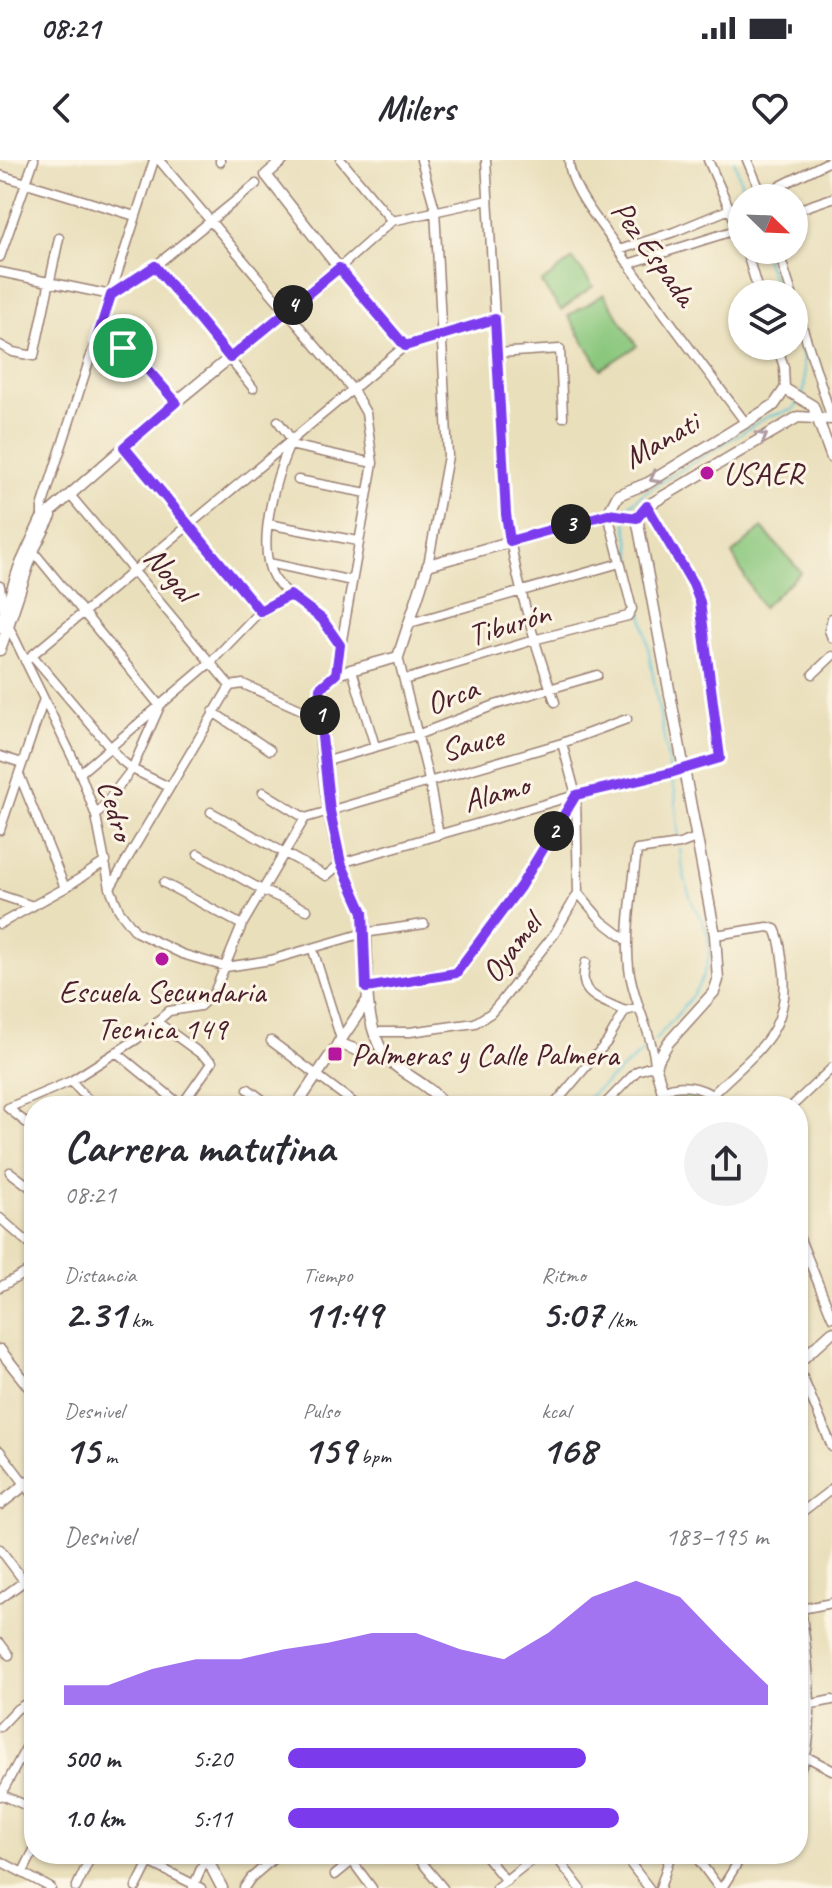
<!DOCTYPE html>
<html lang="es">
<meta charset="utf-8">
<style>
body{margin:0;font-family:Caveat,sans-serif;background:#f2f2f3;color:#2b2b33;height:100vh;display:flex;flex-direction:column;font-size:30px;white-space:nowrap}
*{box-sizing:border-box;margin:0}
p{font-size:26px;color:#7c7c81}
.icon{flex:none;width:44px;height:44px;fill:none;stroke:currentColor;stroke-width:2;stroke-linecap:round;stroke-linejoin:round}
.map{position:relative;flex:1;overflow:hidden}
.panel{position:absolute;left:24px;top:936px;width:784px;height:768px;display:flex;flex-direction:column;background:#fff;border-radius:32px;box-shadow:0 2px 6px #0004}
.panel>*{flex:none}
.needle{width:52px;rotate:113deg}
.controls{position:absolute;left:728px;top:24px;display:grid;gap:16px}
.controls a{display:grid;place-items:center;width:80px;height:80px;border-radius:50%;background:#fff;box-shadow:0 2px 6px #0004;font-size:40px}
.pin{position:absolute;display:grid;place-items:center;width:68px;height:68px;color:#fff;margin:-34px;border:4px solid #fff;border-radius:50%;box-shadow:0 2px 8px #0007}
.km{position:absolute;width:40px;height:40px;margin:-20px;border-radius:50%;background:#222;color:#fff;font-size:22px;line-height:40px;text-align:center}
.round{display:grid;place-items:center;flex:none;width:84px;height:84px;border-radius:42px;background:#f2f2f3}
.overview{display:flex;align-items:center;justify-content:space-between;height:136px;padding:0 40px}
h1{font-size:44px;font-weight:600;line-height:60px}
.figures{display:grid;grid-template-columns:repeat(3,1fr);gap:12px;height:136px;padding:8px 40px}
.figures div{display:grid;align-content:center}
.figures b{font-size:40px;font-weight:600}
.figures small{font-size:22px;font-weight:400}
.figures p{font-size:22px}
.chart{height:224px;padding:16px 40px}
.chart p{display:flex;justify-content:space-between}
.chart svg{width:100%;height:144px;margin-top:8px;fill:#7c3aed;opacity:.7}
ul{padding:0 40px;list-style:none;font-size:26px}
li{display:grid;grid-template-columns:128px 96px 1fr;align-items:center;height:60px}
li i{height:20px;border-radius:10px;background:#7c3aed}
.status{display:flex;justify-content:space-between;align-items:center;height:56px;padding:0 40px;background:#fff;direction:ltr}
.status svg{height:22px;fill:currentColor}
header{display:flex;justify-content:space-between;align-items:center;height:104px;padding:0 40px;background:#fff;font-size:36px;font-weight:600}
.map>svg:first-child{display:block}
.green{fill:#8bc87e;stroke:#6a7454;stroke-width:2}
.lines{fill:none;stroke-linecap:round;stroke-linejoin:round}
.stream{stroke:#5bc3d8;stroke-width:2}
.minor-casing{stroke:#9a7f73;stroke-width:11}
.tertiary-casing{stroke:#9a7f73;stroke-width:13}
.minor{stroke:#fff;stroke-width:8}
.tertiary{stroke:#fff;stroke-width:10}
.oneway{stroke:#ae9aa0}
.route-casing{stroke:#fff;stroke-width:16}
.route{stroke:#7c3aed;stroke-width:10}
.poi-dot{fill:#b5179e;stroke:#fcf5e5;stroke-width:3}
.labels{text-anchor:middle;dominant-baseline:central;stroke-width:6;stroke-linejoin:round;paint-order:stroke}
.street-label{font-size:32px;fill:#4a1f2b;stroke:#fcf5e5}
.poi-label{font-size:32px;fill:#4a1f2b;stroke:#fcf5e5;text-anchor:start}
</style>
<div class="status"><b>08:21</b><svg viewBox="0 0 49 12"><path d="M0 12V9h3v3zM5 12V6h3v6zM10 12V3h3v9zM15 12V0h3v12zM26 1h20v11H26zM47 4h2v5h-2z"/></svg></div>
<header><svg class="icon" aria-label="back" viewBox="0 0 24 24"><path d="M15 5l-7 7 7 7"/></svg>Milers<svg class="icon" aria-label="heart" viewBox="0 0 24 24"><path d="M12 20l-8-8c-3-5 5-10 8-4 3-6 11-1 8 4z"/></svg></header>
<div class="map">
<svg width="832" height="1728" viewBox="0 0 832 1728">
<rect width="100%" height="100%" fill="#fcf5e5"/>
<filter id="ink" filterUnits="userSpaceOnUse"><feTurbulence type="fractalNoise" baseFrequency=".0125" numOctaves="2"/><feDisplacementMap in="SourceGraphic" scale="16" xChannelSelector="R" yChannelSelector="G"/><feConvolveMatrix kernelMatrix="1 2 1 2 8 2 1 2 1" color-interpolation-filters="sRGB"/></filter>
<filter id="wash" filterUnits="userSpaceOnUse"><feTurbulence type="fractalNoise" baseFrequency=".006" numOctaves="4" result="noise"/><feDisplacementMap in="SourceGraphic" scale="32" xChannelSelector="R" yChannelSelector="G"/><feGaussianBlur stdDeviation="1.8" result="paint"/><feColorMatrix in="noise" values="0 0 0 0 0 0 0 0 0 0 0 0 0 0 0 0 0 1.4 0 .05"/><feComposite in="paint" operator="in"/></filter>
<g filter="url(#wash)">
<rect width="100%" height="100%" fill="#e9dfbb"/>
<!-- green -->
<path class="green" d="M573 99 593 126 561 150 541 123Z
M604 134 637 186 601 209 568 156Z
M762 368 801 412 762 448 732 394Z
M685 933 711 941 717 946H673L669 935Z"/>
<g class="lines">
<!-- stream -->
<path class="stream" d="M734 0 746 38
M762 90 779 134
M794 168C802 185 808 217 803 235
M626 352 629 346 645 332 767 257 792 250 800 241
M626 362 670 612
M671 618 675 631 679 683
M655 880C681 850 719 815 707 772 704 762 697 753 693 744 685 726 682 708 680 689
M578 946 648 887"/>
</g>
</g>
<g filter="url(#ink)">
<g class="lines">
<!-- minor casing -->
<g class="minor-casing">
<path id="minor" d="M159 0 353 230 366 253 373 303 336 514
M341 0 392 61
M421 0 435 49 448 296 428 405
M486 0 506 354C514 413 535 485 555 542
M569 0C569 28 601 63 616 86 657 146 702 204 745 262
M708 0 742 77
M747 0 763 37
M220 2V0
M0 15 135 56
M756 38 832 0
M794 51 832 38
M619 90 674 72 742 44
M746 90 759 134
M778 90 792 134
M0 97 34 0
M628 104 742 68
M155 106 253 228
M0 112 111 135 155 106 256 24
M794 141 832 259
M96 182 123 188 134 194 176 242
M0 185 13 192 34 196 59 78
M405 186 339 108 392 61 488 40
M777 186 784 207 785 229
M497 193 560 189 563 257
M278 261 292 280
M290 284C276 315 255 387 274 418 286 436 308 444 322 459 329 467 335 477 340 485
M290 285 373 303
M124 287 260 451
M298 320 367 333
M70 335 230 526
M42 362V347L154 0
M268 364 358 381
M33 391 160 546 132 609 96 656
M269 403 352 421
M0 426 4 453
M832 458 829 470 832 478
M410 463 620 403
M8 465 80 613 96 656 110 728 119 750 136 772 182 794 226 807 271 800 364 773 424 764
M32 495 121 600 132 609 169 627
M398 497 429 620 439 675
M25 501 405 186 495 159
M352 510 375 586
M813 514 832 496
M404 520 537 479 628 456 632 449 608 354
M213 552 270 590
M0 596 22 603
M324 602 417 575 495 545 597 515
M80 613 211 502 260 451 290 435
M19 614 65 728
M263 632 305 658
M211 652 326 716 341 703 576 635 670 613 720 598 700 442 693 424 647 346
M0 670 44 539
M198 694 262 730 307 750
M164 723 242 765
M110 728 230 526 243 524 302 550 319 549
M578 733 602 761 628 781
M0 735 33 746
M0 764 65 728 106 701
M313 790 341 879
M586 802C576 836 598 838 625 851
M366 828 456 813 520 727 575 635
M157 862 212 902 181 946
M374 872H410L475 863 491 853 504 838 555 773 578 733 576 635 562 583
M271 881 358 946
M116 892 182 946
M71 921 94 946
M248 929 271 946
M662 931C685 920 709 929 726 946
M714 933C756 891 793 872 783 805 781 793 781 780 775 769L768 767 715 775
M429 946 436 935
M553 946 607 882 625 851 637 848
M603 946 637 911 655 905C653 875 633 842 629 808 625 770 633 728 637 690L680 684 696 678
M792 946 832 908
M34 969 8 948 71 921 137 879 169 851 200 846 214 833 242 765 305 658 562 583 627 559
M10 1012 34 1030
M0 1058 34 1088
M798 1074 832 1157
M0 1127 34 1108
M798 1206 832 1287
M0 1291 34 1336
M798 1355 832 1329
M0 1389 24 1421
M798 1434C805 1469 821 1587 798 1612
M0 1439 34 1414
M801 1449 832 1443
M0 1483 9 1495
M798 1547 832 1540
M0 1567 17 1549 34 1539
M807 1597 832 1610
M0 1634 34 1649
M0 1636 34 1573
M133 1694 201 1728
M347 1694 372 1728
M415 1694 443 1728
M484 1694 506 1721
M554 1694 580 1728
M623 1694 649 1728
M694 1694 719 1728
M0 1701 51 1728
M23 1712 34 1690
M335 1715 361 1694
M193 1727 206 1697
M76 1728 92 1694
M136 1728 153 1694
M244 1728 251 1718 279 1694
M496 1728 539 1694
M660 1728 671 1694
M722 1728 743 1694"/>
</g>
<!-- tertiary casing -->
<g class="tertiary-casing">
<path id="tertiary" d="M608 354 618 335 648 323 774 245 785 229 813 246 832 298
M0 467 19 408 41 360 176 242 339 108 266 15 283 0
M0 490 33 391 51 356
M338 883 389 902
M296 946 367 841
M444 946C428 919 392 914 379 885 359 842 372 796 363 753 359 735 346 719 341 702 326 653 318 579 320 528L336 514 398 497 428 405 608 354 637 358
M667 946 655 905 668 883 714 832 718 820 715 775 637 358 647 346 798 257 832 259
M0 1190 34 1233
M798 1203 832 1172
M0 1344 34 1318
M208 1694 206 1697 222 1728"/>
</g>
<!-- minor -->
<use href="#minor" class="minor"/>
<!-- tertiary -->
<use href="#tertiary" class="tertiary"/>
</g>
<!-- one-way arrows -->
<defs><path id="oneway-chevron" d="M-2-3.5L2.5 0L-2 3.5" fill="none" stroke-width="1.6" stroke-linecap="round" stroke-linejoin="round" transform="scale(2)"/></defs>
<g class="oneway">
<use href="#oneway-chevron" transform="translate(762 277) rotate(-29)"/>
<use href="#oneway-chevron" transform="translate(655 318) rotate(151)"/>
</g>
</g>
<g class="lines" filter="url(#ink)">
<!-- route casing -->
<g class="route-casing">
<path id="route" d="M155 106 230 198 339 108 405 186 495 159 506 354 510 381 608 354 637 358 647 346 693 424 700 442 720 598 670 613 576 635 520 727 456 813 366 828 363 752 341 703 330 651 319 549 320 528 336 514 340 485 322 459 290 435 260 451 124 287 176 242 134 194 123 188 96 182 111 135Z"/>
</g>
<!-- route -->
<use href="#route" class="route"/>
</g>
<!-- markers -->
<g class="poi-dot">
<circle cx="707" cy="313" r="8"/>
<circle cx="162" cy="799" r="8"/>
<rect x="327" y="886" width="16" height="16" rx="4"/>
</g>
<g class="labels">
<!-- street labels -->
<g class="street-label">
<text transform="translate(654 93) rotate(54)">Pez Espada</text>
<text transform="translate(661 280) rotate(-30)">Manati</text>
<text transform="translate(170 414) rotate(50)">Nogal</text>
<text transform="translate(509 464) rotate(-17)">Tiburón</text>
<text transform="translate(452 536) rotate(-21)">Orca</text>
<text transform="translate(472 583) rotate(-15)">Sauce</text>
<text transform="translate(496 633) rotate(-16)">Alamo</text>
<text transform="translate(116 650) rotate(74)">Cedro</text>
<text transform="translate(511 788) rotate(-53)">Oyamel</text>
</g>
<!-- poi labels -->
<g class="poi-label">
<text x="723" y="313">USAER</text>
<text x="162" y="831" text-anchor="middle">Escuela Secundaria<tspan x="162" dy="37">Tecnica 149</tspan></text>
<text x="351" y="894">Palmeras y Calle Palmera</text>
</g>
</g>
</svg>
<div class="controls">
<a><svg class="needle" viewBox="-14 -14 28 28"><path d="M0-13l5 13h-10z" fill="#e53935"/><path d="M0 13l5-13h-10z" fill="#7c7c81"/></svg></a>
<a><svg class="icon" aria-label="layers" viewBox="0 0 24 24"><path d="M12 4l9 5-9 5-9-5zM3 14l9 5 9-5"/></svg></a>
</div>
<div class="pin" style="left:123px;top:188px;background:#1e9e55"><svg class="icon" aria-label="arrive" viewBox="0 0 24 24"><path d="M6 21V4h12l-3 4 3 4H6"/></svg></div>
<b class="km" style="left:320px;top:555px">1</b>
<b class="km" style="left:554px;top:671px">2</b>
<b class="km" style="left:571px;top:364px">3</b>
<b class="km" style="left:293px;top:145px">4</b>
<section class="panel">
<div class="overview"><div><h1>Carrera matutina</h1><p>08:21</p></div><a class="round"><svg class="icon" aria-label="share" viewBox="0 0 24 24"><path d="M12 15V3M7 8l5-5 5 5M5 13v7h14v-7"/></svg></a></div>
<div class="figures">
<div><p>Distancia</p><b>2.31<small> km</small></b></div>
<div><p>Tiempo</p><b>11:49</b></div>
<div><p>Ritmo</p><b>5:07<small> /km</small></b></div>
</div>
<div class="figures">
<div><p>Desnivel</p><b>15<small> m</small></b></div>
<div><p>Pulso</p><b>159<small> bpm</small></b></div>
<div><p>kcal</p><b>168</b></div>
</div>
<div class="chart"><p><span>Desnivel</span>183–195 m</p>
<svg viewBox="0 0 160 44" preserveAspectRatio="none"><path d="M0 44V38L10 38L20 33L30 30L40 30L50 27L60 25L70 22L80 22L90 27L100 30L110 22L120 11L130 6L140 11L150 25L160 38V44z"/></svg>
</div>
<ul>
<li><b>500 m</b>5:20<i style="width:62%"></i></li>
<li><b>1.0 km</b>5:11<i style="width:69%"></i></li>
</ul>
</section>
</div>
